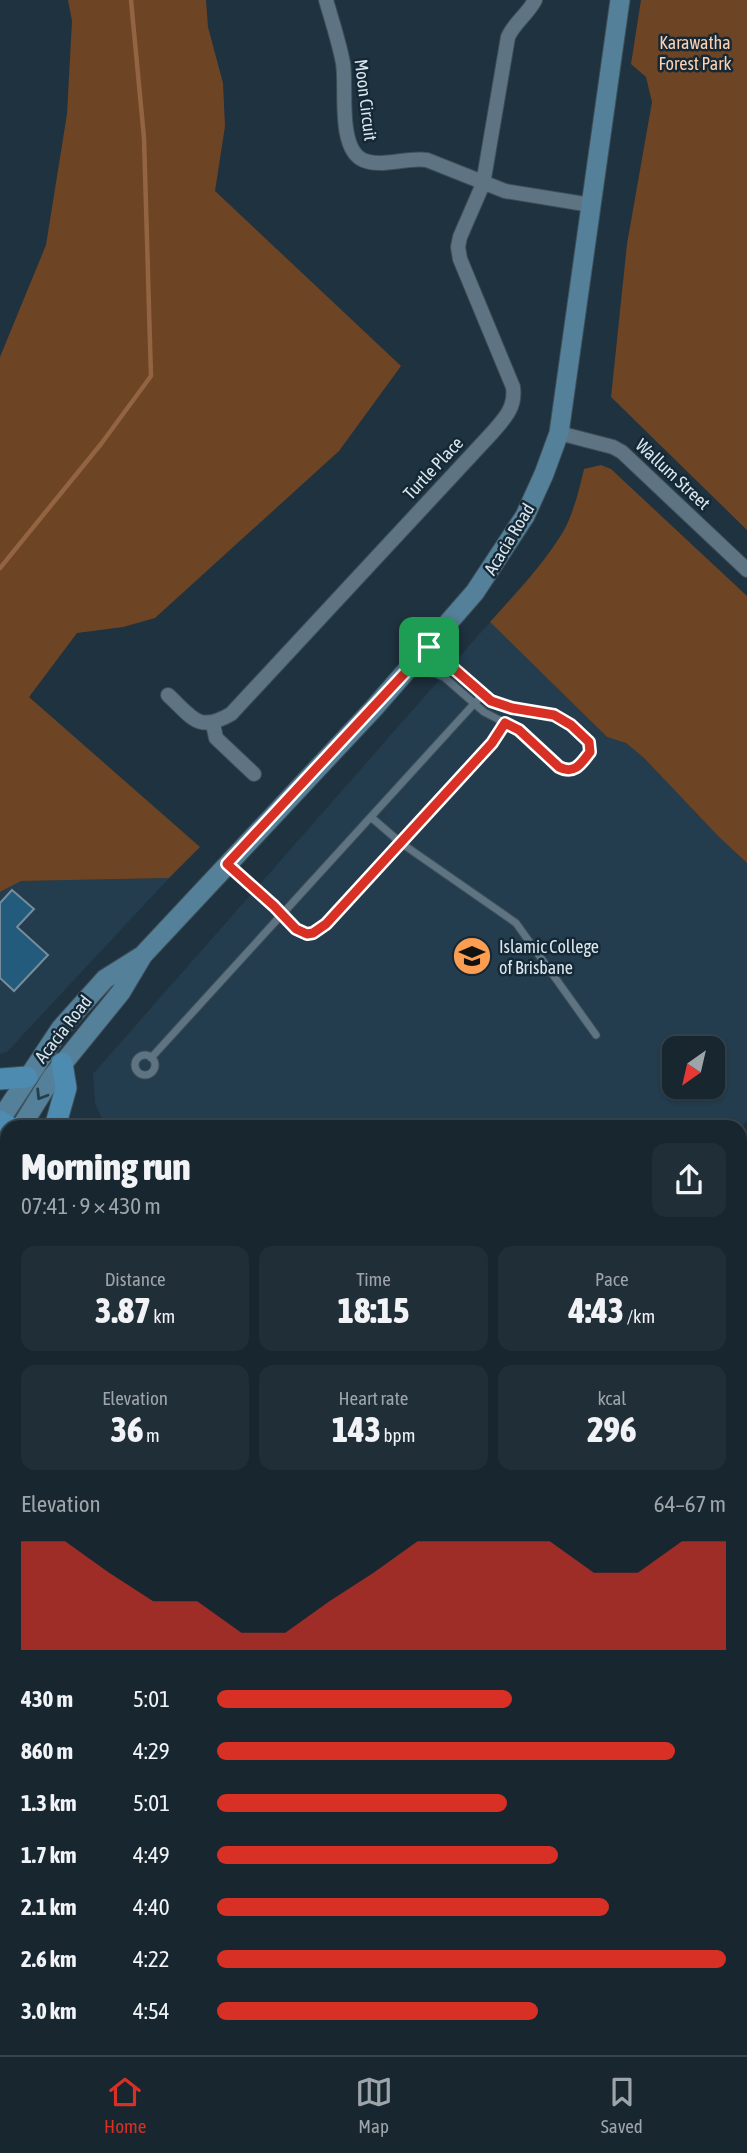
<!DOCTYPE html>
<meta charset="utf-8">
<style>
body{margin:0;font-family:"Asap Condensed",sans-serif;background:#202e37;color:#f1f3f6;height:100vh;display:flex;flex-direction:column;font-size:26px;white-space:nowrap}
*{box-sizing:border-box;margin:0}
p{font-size:23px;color:#9ea5aa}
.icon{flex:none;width:38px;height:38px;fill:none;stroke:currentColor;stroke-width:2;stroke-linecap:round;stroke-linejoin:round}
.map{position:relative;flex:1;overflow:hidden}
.side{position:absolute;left:0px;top:1120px;width:747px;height:936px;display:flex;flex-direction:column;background:#17262f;border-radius:21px 21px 0 0;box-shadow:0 2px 5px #0004,0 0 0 2px #36434b}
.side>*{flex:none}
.needle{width:46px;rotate:214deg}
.fabs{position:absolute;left:662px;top:1036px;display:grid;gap:14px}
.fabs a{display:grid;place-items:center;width:63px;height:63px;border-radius:14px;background:#17262f;box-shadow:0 2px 5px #0004,0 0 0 2px #36434b;font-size:35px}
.pin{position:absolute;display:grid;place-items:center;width:60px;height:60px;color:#fff;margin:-30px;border-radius:14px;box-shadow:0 4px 10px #0006}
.round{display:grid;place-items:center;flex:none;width:74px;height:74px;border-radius:14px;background:#202e37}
.summary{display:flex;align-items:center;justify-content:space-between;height:119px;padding:0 21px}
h1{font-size:38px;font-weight:800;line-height:52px}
.figures{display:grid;grid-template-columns:repeat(3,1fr);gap:10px;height:119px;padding:7px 21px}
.figures div{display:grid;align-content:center;border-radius:14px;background:#202e37;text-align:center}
.figures b{font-size:35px;font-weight:800}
.figures small{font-size:19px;font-weight:400}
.figures p{font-size:19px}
.chart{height:196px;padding:14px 21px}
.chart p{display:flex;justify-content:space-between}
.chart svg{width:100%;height:126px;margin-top:7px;fill:#d93025;opacity:.7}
ul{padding:0 21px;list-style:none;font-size:23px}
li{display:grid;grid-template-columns:112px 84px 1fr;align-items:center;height:52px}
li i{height:18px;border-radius:9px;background:#d93025}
.menu{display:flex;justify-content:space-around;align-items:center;height:98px;border-top:2px solid #36434b;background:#17262f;font-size:19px;color:#9ea5aa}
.menu a{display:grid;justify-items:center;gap:4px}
.menu .on{color:#d93025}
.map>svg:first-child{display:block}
.built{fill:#233d4e;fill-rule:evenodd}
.green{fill:#6d4424}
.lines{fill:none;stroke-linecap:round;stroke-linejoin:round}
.stream{stroke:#936441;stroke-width:4.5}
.building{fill:#225b7b;stroke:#778d9c;stroke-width:2}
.lane-casing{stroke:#3e4f59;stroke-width:9}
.street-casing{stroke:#3e4f59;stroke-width:16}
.secondary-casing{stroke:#3e4f59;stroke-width:21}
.primary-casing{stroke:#3e4f59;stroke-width:23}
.lane{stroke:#5e7482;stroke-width:7}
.street{stroke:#5e7482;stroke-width:14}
.secondary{stroke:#558099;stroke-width:19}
.primary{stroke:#4d8bb0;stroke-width:21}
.oneway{stroke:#253e4e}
.route-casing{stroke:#fff;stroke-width:14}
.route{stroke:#d93025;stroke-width:9}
.labels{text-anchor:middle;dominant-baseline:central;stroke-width:5;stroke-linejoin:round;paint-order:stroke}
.park-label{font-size:18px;fill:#fcd0b0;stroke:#152835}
.street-label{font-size:18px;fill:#dae6ee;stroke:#152835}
.poi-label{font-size:18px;fill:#dae6ee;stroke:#152835;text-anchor:start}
</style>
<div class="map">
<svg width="747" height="2055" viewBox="0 0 747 2055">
<rect width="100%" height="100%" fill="#1f323f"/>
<!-- built -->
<path class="built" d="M490 622 607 737 626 743 644 758 719 837 747 863V1121L740 1128 115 1127 101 1117 95 1103 93 1074ZM674 1048H712V1087H674Z
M169 878 7 1052 0 1054V892L20 881Z"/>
<!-- green -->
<path class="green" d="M68 0H206L208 27 223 83 225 126 215 191 401 366 339 451 155 618 123 627 77 633 29 697 200 847 169 878 21 881 0 892V357L46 245 67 114 72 21Z
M641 0H747V530L611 397 627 244 652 102 646 77 631 64Z
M601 465 611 469 747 596V863L719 837 644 758 626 743 607 737 490 622C515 594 543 565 563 532 574 512 579 490 584 469Z
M0 1210 7 1215V1307H0Z
M747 1615V1722L740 1715V1617Z
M0 1717 7 1738V2049H740V1864L747 1870V2055H0Z"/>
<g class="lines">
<!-- stream -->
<path class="stream" d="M0 568 101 444 151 376 144 138 131 0
M740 1671H747
M0 1818 7 1828
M202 2049 205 2055"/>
</g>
<!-- building -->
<path class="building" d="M12 890 34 909 17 927 48 955 14 991 0 978V903Z"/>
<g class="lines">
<!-- lane casing -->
<g class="lane-casing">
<path id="lane" d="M412 669 437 674 444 677 484 712 519 730 563 770C575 773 583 762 590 752 591 744 587 741 581 734 550 703 524 719 491 701 468 689 449 665 430 647
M372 818 401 843 516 923 596 1035
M230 866 274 906 292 927 307 934 320 930 492 743 505 723
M135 1065a10 10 0 1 1 20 0a10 10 0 1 1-20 0Z
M151 1058 482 695"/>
</g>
<!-- street casing -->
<g class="street-casing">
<path id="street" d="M326 0C332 21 339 42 343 63 347 87 337 148 363 160 382 168 406 157 427 160L505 191 591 205
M559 433 613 447 622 452 747 570
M168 695C193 718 198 733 231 714L491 434C504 419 516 408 513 387L460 259 458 247 460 237 483 184 508 37C514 23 528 14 535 0
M213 724 216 738 254 774
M740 1244 747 1237
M740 1406 747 1413"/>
</g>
<!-- secondary casing -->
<g class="secondary-casing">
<path id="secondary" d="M0 1120 61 1028 105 979 140 957
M21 1127 52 1077 121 992 143 955 374 708 475 592 525 516 544 474 559 433 620 0
M0 1158 7 1148"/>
</g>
<!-- primary casing -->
<g class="primary-casing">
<path id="primary" d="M0 1079 27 1077
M0 1121 9 1127
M55 1127 66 1088 62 1063
M0 1166 7 1171
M740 1775 747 1782
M740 1817 747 1824"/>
</g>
<!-- lane -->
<use href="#lane" class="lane"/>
<!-- street -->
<use href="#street" class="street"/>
<!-- secondary -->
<use href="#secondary" class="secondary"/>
<!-- primary -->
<use href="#primary" class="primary"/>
</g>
<!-- one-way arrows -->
<defs><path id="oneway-chevron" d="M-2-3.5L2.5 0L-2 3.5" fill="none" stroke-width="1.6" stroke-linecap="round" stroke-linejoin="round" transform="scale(1.75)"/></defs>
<use class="oneway" href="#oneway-chevron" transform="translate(41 1095) rotate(122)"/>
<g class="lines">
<!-- route casing -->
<g class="route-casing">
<path id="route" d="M429 647 491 701 512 708 554 715 571 725 589 742 590 752C581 764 574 775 559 767L519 730 505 723 492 743 326 924 313 933 307 934 296 929 274 906 227 864Z"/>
</g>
<!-- route -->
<use href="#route" class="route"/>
</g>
<!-- icons -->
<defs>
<g id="school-disc" transform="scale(2.0125)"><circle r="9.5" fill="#fc9e52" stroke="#152835"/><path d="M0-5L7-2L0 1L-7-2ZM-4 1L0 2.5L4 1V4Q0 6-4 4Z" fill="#111"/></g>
</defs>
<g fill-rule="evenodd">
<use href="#school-disc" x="472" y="956"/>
</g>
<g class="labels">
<!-- park labels -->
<g class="park-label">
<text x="695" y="42">Karawatha<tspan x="695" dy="21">Forest Park</tspan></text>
</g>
<!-- street labels -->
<g class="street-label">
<text transform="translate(366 100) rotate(83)">Moon Circuit</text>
<text transform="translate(433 468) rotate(-47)">Turtle Place</text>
<text transform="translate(673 474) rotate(43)">Wallum Street</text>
<text transform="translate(509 539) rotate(-59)">Acacia Road</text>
<text transform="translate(63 1029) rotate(-52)">Acacia Road</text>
</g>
<!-- poi labels -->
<g class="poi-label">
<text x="499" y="946">Islamic College<tspan x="499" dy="21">of Brisbane</tspan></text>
</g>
</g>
</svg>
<div class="fabs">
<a><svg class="needle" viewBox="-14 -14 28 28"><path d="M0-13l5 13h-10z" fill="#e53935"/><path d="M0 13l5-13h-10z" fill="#9ea5aa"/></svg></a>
</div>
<div class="pin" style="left:429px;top:647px;background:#1e9e55"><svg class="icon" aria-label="arrive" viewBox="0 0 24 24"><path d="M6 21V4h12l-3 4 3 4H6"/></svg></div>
<section class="side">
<div class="summary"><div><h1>Morning run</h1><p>07:41 · 9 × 430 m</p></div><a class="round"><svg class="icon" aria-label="share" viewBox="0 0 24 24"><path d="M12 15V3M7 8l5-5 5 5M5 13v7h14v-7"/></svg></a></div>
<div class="figures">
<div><p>Distance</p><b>3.87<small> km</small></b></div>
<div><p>Time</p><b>18:15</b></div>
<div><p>Pace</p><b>4:43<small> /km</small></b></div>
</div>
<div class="figures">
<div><p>Elevation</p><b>36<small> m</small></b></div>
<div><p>Heart rate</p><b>143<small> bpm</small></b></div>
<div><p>kcal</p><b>296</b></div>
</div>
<div class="chart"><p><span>Elevation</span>64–67 m</p>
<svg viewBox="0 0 160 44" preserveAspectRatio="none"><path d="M0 44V6L10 6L20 17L30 27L40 27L50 38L60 38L70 27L80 17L90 6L100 6L110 6L120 6L130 17L140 17L150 6L160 6V44z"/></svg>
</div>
<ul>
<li><b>430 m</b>5:01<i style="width:58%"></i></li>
<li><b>860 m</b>4:29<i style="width:90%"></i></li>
<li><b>1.3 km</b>5:01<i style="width:57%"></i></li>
<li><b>1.7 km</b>4:49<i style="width:67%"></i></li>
<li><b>2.1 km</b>4:40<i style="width:77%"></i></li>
<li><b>2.6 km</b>4:22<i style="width:100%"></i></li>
<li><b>3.0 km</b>4:54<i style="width:63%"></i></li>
</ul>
</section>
</div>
<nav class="menu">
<a class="on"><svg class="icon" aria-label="home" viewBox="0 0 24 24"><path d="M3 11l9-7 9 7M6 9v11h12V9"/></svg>Home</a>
<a><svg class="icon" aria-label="map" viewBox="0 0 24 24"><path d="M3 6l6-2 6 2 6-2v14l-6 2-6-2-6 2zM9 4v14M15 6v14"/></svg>Map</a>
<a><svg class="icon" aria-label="saved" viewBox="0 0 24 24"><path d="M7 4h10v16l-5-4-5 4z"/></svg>Saved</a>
</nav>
